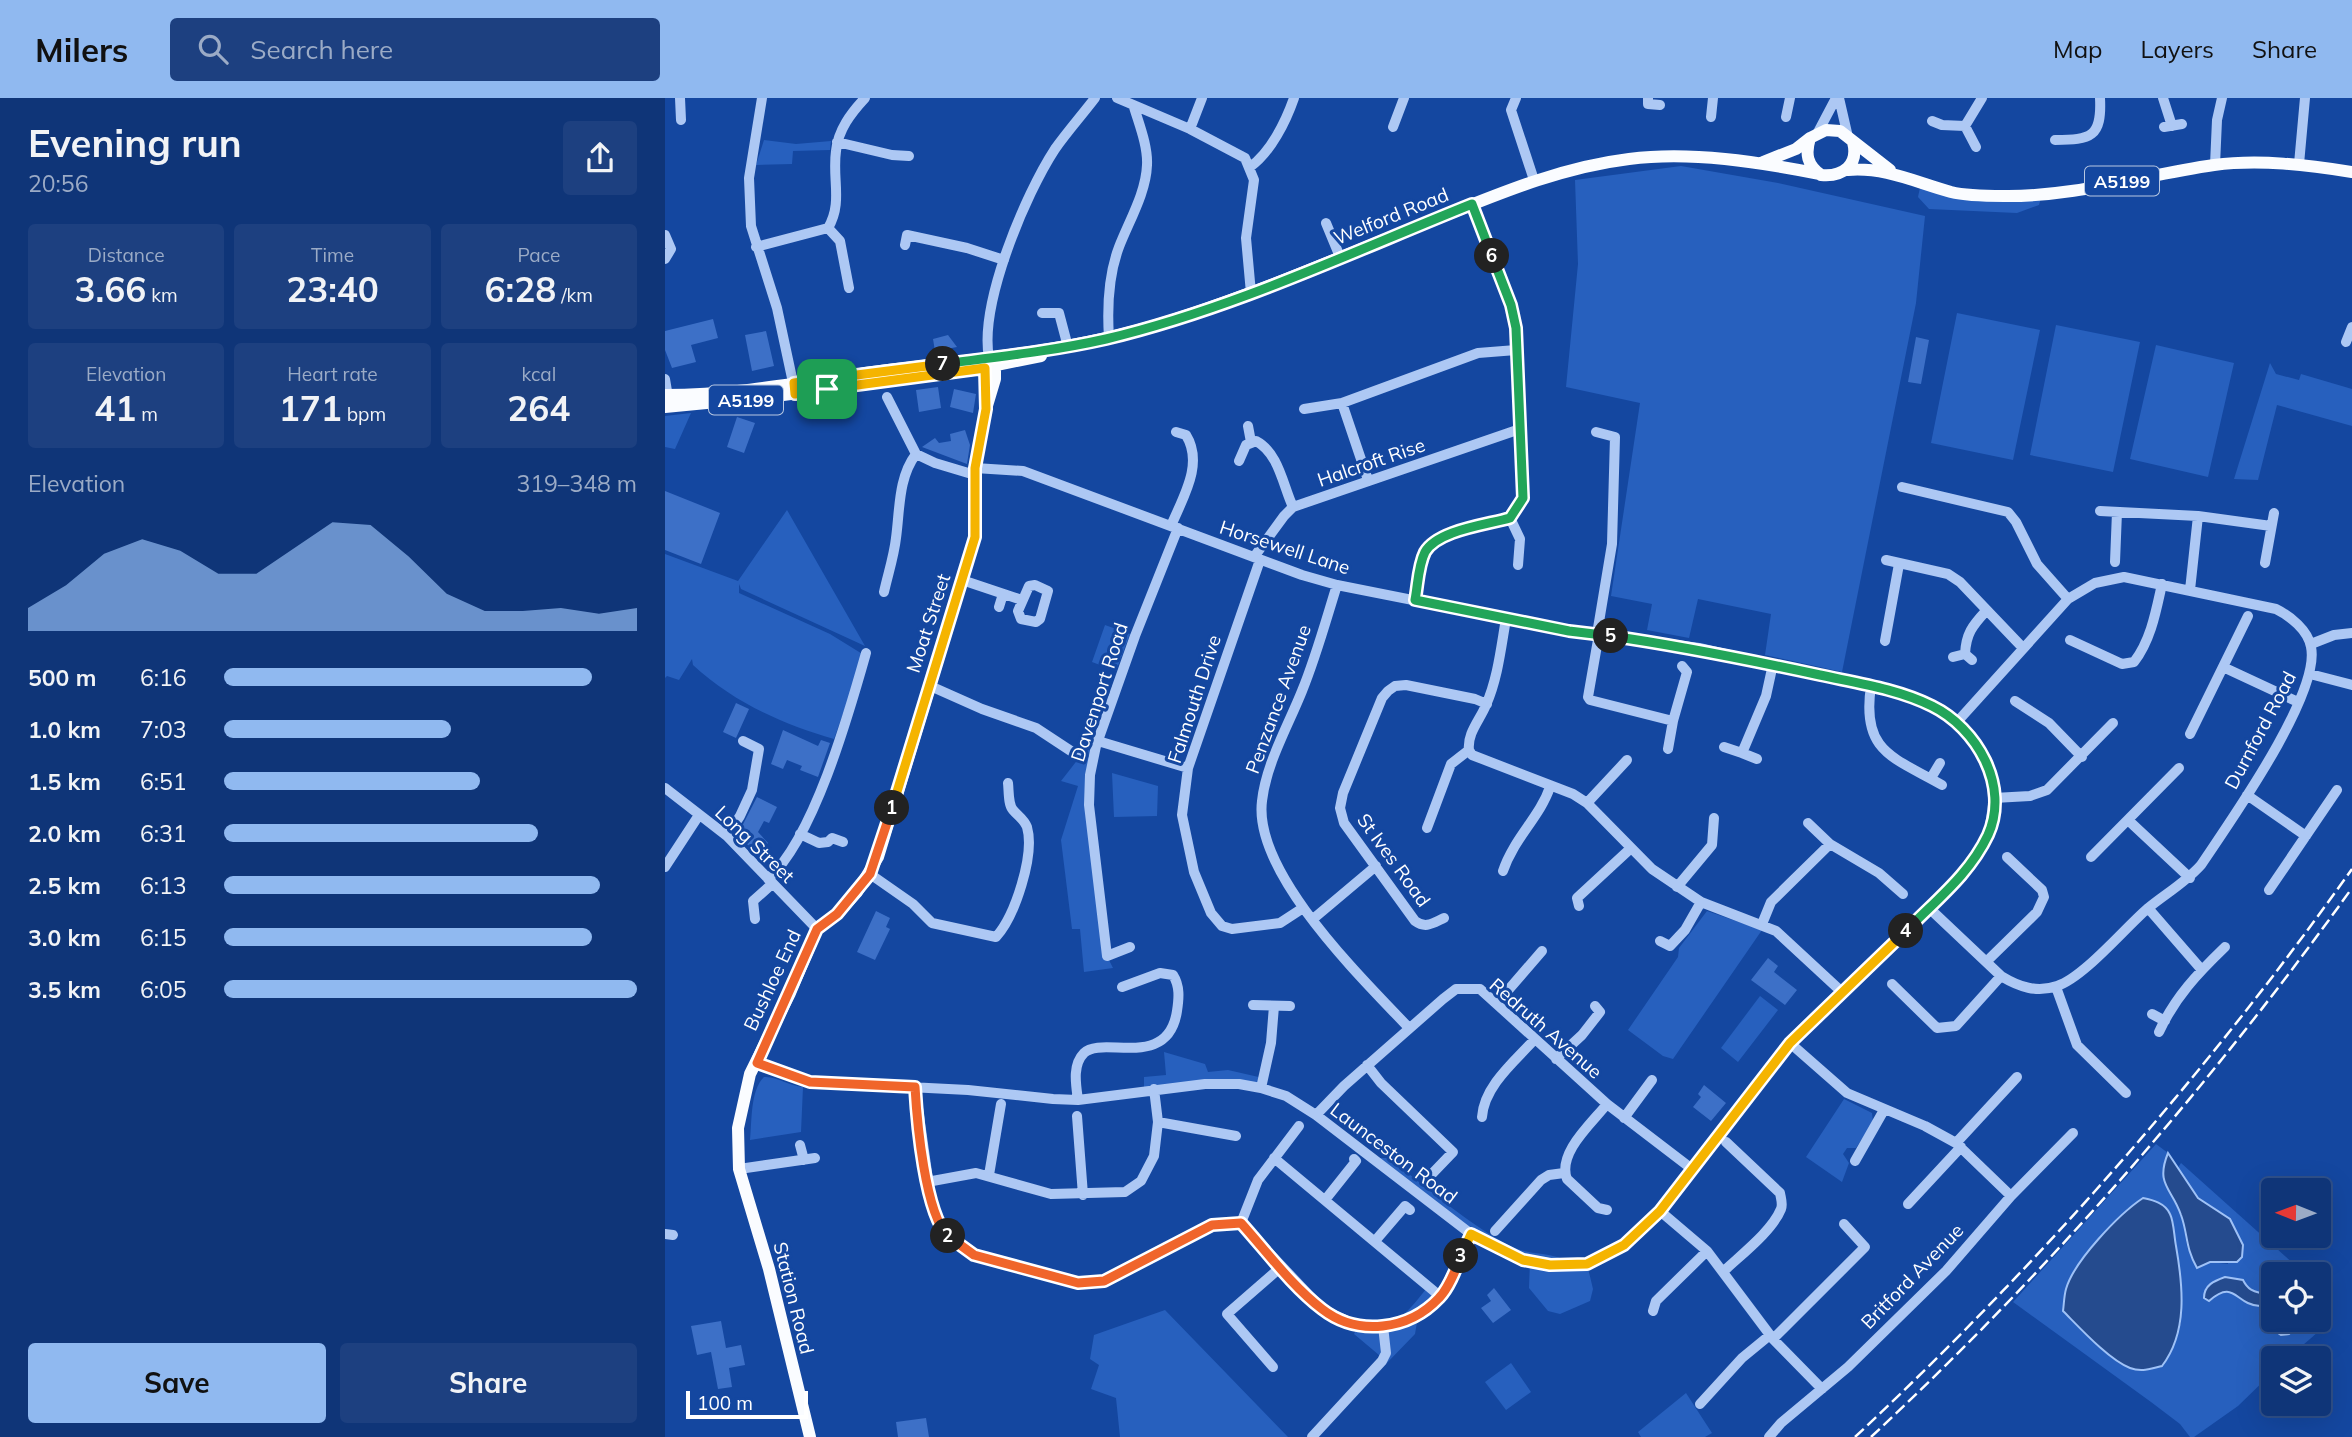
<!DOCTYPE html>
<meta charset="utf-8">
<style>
body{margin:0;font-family:Mulish,sans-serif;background:#1d4080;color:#f1f3f6;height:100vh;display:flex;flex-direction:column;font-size:26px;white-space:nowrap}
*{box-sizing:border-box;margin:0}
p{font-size:23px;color:#9babc6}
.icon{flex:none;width:38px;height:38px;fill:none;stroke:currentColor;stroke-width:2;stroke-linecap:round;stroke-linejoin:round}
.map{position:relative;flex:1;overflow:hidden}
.side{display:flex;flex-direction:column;background:#0f3578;width:665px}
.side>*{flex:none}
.needle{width:46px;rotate:271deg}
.tools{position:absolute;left:1596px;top:1080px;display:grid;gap:14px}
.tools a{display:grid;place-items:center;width:70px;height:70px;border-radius:7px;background:#0f3578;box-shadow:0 7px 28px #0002,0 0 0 2px #2f508a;font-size:35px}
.scale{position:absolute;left:21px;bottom:18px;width:122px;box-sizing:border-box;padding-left:7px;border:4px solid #fff;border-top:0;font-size:19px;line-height:24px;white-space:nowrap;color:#fff;-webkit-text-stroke:5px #1447a0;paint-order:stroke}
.pin{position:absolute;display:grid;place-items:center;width:60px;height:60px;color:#fff;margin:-30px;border-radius:14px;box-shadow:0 4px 10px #0006}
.km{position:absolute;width:35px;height:35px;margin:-18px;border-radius:50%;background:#222;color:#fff;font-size:19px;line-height:35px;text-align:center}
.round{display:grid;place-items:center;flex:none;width:74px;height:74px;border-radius:7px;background:#1d4080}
.head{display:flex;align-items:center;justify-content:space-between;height:119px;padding:0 28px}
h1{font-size:38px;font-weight:700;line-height:52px}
.figures{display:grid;grid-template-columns:repeat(3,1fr);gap:10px;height:119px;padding:7px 28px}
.figures div{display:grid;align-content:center;border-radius:7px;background:#1d4080;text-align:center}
.figures b{font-size:35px;font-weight:700}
.figures small{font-size:19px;font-weight:400}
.figures p{font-size:19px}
.chart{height:196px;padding:14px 28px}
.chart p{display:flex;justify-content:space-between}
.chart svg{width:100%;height:126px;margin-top:7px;fill:#90b9f0;opacity:.7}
.primary-button{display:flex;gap:14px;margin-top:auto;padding:14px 28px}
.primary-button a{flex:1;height:80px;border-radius:7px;background:#90b9f0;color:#111;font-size:28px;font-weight:700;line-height:80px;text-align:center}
.primary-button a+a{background:#1d4080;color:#f1f3f6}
ul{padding:0 28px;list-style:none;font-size:23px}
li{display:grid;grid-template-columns:112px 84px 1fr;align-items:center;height:52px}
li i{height:18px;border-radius:9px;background:#90b9f0}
header{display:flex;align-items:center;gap:42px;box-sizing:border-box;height:98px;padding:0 35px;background:#90b9f0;color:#111}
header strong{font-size:33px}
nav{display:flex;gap:38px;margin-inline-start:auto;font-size:24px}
.search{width:490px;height:63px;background:#1d4080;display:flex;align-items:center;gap:18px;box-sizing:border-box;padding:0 24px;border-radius:7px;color:#9babc6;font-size:26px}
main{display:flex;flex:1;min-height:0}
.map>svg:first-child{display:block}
.green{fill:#2760be;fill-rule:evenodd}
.water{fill:#254b8e;stroke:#9fc2f7;stroke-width:2}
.building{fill:#3d70c7}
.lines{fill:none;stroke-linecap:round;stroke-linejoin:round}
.minor{stroke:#adc8f4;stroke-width:10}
.major{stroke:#fafcff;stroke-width:12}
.rail{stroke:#fff;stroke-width:2.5;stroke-dasharray:12 5;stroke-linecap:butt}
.split-1-casing{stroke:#fff;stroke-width:14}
.split-2-casing{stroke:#fff;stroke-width:14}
.split-3-casing{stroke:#fff;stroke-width:14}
.split-4-casing{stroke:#fff;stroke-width:14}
.split-5-casing{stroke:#fff;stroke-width:14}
.split-6-casing{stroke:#fff;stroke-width:14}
.split-7-casing{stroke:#fff;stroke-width:14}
.split-8-casing{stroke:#fff;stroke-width:14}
.split-1{stroke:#f5b400;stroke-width:9}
.split-2{stroke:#f0652b;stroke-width:9}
.split-3{stroke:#f0652b;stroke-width:9}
.split-4{stroke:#f5b400;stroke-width:9}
.split-5{stroke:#22a559;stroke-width:9}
.split-6{stroke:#22a559;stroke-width:9}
.split-7{stroke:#22a559;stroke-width:9}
.split-8{stroke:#f5b400;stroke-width:9}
.labels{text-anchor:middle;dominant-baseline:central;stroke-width:6;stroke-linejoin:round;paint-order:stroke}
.shield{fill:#1447a0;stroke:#b8c8e2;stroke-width:2}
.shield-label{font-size:18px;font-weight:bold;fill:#fff}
.street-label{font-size:19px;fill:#fff;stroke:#1447a0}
</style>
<header>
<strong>Milers</strong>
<div class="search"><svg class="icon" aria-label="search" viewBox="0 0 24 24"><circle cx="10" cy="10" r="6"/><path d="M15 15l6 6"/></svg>Search here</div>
<nav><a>Map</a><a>Layers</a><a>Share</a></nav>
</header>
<main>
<section class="side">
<div class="head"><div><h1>Evening run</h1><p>20:56</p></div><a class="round"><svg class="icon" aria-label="share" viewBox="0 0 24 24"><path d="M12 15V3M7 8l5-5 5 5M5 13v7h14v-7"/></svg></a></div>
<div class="figures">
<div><p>Distance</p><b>3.66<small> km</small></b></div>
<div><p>Time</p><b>23:40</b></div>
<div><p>Pace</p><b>6:28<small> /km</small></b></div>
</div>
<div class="figures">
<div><p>Elevation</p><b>41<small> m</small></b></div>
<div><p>Heart rate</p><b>171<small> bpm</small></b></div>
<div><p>kcal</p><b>264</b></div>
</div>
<div class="chart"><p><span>Elevation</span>319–348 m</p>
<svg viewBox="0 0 160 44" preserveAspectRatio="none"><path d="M0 44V36L10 28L20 17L30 12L40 16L50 24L60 24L70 15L80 6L90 7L100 18L110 31L120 37L130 37L140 36L150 38L160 36V44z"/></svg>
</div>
<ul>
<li><b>500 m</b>6:16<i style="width:89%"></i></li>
<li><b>1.0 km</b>7:03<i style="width:55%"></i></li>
<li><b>1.5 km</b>6:51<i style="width:62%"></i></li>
<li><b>2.0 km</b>6:31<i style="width:76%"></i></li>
<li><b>2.5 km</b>6:13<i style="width:91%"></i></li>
<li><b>3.0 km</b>6:15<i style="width:89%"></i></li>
<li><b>3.5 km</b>6:05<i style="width:100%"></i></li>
</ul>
<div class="primary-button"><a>Save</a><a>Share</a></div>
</section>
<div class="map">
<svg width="1687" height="1339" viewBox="0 0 1687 1339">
<rect width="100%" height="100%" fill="#1447a0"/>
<!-- green -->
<path class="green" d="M99 42 131 46 166 43 165 52 128 53 127 66 91 67Z
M1016 68 1113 85 1260 118 1251 205 1177 574 1100 557 1106 516 1033 501 1024 540 982 532 987 506 946 498 975 305 901 289 913 166 910 82Z
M1256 85 1289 95 1377 96 1374 107 1352 115 1264 111 1253 99Z
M1292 215 1375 232 1348 362 1266 345Z
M1391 227 1475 244 1448 374 1365 357Z
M1491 247 1569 265 1543 379 1465 361Z
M1605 265 1611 276 1634 282 1636 276 1687 291V328L1612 307 1593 382 1569 381Z
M26 315 10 351 0 349V318Z
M122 412 200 548 76 491 74 486V495L165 536 199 557 169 641C117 626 68 604 28 567L27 561 14 582 2 578 0 580V456L73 483Z
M440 527 465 536 451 573 427 564Z
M421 651 430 653 425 677 442 858 448 870 419 874 415 831H407L396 742 413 688 396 683Z
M447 675 493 688 492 718 449 719Z
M1042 813 1097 832 1008 961 998 958 963 932 1013 859 1014 850Z
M1095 898 1113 912 1073 964 1056 950Z
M499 954 540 966 543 974 563 972 598 980 596 990 479 992V979L501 977Z
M99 979C112 978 124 988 138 989L136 1034 85 1042C87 1025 85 992 99 979Z
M1179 1001 1207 1015 1208 1024 1191 1050H1182L1178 1056 1184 1065 1177 1084 1141 1059Z
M1491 1046 1503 1055C1490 1088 1509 1092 1516 1118 1520 1130 1520 1141 1523 1152L1545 1164 1563 1166 1565 1121 1533 1100 1512 1071 1516 1065 1640 1176H1616L1606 1166 1599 1164 1594 1184 1608 1187V1222H1654V1189C1686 1217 1644 1240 1623 1260H1608V1274L1573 1308 1529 1339H1525L1515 1326 1486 1304 1348 1204ZM1463 1110 1514 1168 1516 1226 1463 1269 1416 1232 1417 1163Z
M711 1060H723C761 1088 808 1131 850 1150 864 1156 878 1155 892 1159 908 1164 901 1167 922 1166L928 1191 925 1203 895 1216 883 1213 864 1190 865 1164 824 1147Z
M761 1191 776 1199 753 1218 750 1236 720 1267 714 1257 689 1236 693 1228C732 1228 738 1220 761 1191Z
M500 1212 623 1339H455L451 1300 426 1291 434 1267 425 1261 429 1237Z
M846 1265 866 1294 841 1312 820 1284Z
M1021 1295 1047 1335 1040 1339H976L973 1334Z"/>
<!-- water -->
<path class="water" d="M1503 1055 1533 1100 1565 1121 1578 1147 1577 1159 1572 1164H1545L1532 1170C1520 1149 1523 1136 1516 1117 1507 1090 1490 1087 1503 1055Z
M1478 1100C1488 1102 1500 1105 1505 1116 1509 1124 1509 1138 1511 1148 1518 1188 1523 1234 1497 1268 1486 1271 1476 1274 1465 1270 1444 1262 1414 1229 1398 1213 1399 1206 1399 1198 1401 1191 1409 1163 1454 1116 1478 1100Z
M1560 1179 1578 1182C1590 1206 1608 1181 1608 1222H1620L1629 1226V1231L1624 1236 1616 1237 1610 1233 1595 1208C1570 1207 1570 1180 1544 1203L1539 1200C1539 1187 1549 1183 1560 1179Z"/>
<!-- building -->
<path class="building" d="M48 221 53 240 26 247 31 264 7 270 0 252V233Z
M101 233 109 268 87 273 80 237Z
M283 237 292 249 270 253 268 241Z
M1251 239 1264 242 1256 286 1243 284Z
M273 289 276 310 254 314 251 292Z
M289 291 311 296 308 315 285 309Z
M72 319 90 325 79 355 62 349Z
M300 332 305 347 302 366 257 349 270 340 274 345 286 343 285 336Z
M0 393 55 415 36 466 0 452Z
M71 605 84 611 71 640 58 634Z
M118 632 153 648 156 642 165 645 153 679 135 672 137 668 122 662 118 671 106 666Z
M92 699 112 709 104 725 99 723 93 734 103 745 91 756 73 736Z
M211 813 225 820 221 829 225 831 210 862 192 854Z
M1103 860 1113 868 1109 874 1132 892 1120 907 1086 882Z
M1039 987 1061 1005 1046 1023 1028 1009 1036 999 1033 996Z
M829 1190 846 1212 828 1225 816 1210 826 1203 822 1197Z
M56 1223 61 1250 76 1247 80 1267 64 1270 67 1289 53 1291 46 1254 32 1257 26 1228Z
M261 1320 264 1339H233L231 1324Z"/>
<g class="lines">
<!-- minor -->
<path class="minor" d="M15 0 16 22
M97 0 84 80 86 128 112 210 130 294
M452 0 525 31 580 60 589 82 581 140 586 195
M851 0 846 12 869 82
M983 0V6L995 7
M1174 0 1183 39
M1498 0 1507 28
M1046 19 1048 0
M1121 19 1125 0
M1267 23 1277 27 1300 28 1317 0
M1300 28 1311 49
M728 29 739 0
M1499 29 1517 26
M525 31 537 0
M1152 36 1171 0
M1390 42C1426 42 1437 39 1435 0
M172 44 227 57 244 58
M1634 66 1640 0
M1550 67 1552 22 1557 0
M585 69C606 54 621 23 629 0
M661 125 675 159
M163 130 175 143 184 190
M0 137 6 151 0 161
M240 147 242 137 302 150 339 162
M91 149 163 130C178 105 167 81 171 53 173 32 186 15 200 0
M377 215H394L403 249
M444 240C442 209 443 178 454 149 464 123 481 95 482 67 483 48 474 26 469 9
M1681 244 1687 229
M324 260C314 206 360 97 390 51 402 34 417 17 430 0
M0 281 4 305
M222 299 251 356 270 365 310 377
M677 305 703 382
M639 311 677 305 813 255 851 252
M583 328 586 344
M931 334 950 339 947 446 932 536
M574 363 581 347 591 343C614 355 618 388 628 409
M1237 389 1343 414 1351 424 1372 466 1403 501
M1435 413 1533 418 1606 428
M845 420 855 441 853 467
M506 428C518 399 539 366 521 337L511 334
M589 459 619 418 628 409 855 331
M595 462 523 670 517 717 529 774 546 815 557 828 567 831 615 825 638 810
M1221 462 1283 476 1295 484 1358 550
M1450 464 1452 414
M1600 465 1609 415
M297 482 357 502
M370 487 383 493 375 521 371 524 356 521 353 513 364 488Z
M672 487C661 522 651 559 637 593 623 628 601 666 597 703 588 775 697 880 744 930
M1525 492 1533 418
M219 494C223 476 229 458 231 440 235 411 233 380 251 356
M750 502C753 487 753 468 761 454 774 429 820 427 845 420L858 400 851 230 846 207 807 106
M334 509 338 496
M934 536 923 599 925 602 1008 623 1003 651
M1405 542 1457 566 1469 564C1486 542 1491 513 1497 486
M1220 543 1234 466
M1646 546 1669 537 1687 535
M1300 556C1301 536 1307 528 1321 513
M1288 559 1300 556 1307 562
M1558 569 1633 604
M1645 576 1687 587
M263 587 317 611 371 630 412 657
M1206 588C1196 654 1228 659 1277 687
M1350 603 1384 625 1417 659
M1008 623 1022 574 1017 568
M1525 636 1583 518
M433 643 523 670
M1059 649 1077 655
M804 652 807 657 908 696 922 705 987 771 1036 804 1111 833 1178 895
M1092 661 1077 655 1101 598 1108 566
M1266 680 1275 665
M0 690 62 738 152 831
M1582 697 1641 738
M1329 700 1365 698 1382 692 1448 625
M922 705 962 662
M1463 722 1525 780
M1143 725 1165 746
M762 730 786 666 804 652C802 635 815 622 821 607 833 580 836 549 841 521
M135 736 154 745 163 744 167 740 178 744
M62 738 75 718 87 692 94 651 78 643
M1426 759 1514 670
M0 769 34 717
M838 773C849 740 875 719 885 689
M205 776 248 806 267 825 331 839C350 818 370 757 362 729 359 721 353 718 348 712 343 706 344 694 343 685
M103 781C149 740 184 615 201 555
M1012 789 1047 747 1049 720
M1604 792 1672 692
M914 808 912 800 965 751
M1264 810 1336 878C1354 889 1372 895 1392 888 1418 880 1459 831 1482 811 1500 796 1520 785 1536 767 1564 725 1656 596 1646 549 1643 532 1625 518 1611 511L1459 479 1430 485 1403 501 1292 624
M1483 810 1536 871
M779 820C768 825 761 831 750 823L679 725 675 710 678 695 717 600 723 593 730 588 741 587 810 601 822 606
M90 821 88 803 107 786
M648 821 711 768
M1097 826 1106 804 1165 746 1214 775 1238 796
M995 843 1005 848 1020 832 1036 804
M465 849 442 858 424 707 425 677 431 648 470 538 513 430
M1321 864 1372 814 1379 799 1377 792 1342 759
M1227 886 1272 930 1291 928 1336 878
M1391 889 1412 947 1461 995
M832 905 877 853
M588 907 625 908
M1487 916 1500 923
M1494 934C1510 899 1533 875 1560 849
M1125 945 1182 995 1260 1028 1291 1045 1346 1098
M891 961 917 937 935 914 930 908
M92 965 145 984 303 992 388 1001 413 1002 540 986H574L596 990 621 998 651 1017 806 1136 858 1162 885 1167H906L922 1166 935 1160 959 1148 976 1133 995 1113 1125 945 1297 779 1324 735 1329 700 1327 681 1312 647 1292 624 1270 609 1236 596 1034 550 904 533 672 487 637 477 358 373 310 370
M702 967 716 985 788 1054 763 1080
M250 989 267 1110 276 1131 292 1146 309 1157 413 1185 439 1183 546 1127 576 1125 657 1211 693 1228H718L753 1218 776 1199 806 1136
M596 990 606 945 609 908
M413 1002C411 987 407 967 419 955 437 937 503 973 512 913 514 900 515 888 508 877L495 875 457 889
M942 1006C927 1025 892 1055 902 1081L933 1110 942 1112
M651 1017 679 988 778 901 791 891H815L942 1006 1027 1071
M412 1018 418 1097
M817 1019C819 988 850 963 870 941
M959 1020 987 982
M493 1024 571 1038
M1291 1045 1352 979
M135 1047 139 1062
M609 1060 776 1199
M1190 1063 1219 1012
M74 1071 150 1060
M324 1077 336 1006
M262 1084 311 1075 386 1096 460 1094 476 1083 489 1058 493 1024 489 991
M660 1102 691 1063 689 1061
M1243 1106 1296 1049
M995 1113 1042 1153 1108 1241 1157 1291
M576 1125 593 1082 634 1028
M830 1133 876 1082 884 1077 899 1075
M0 1136 8 1137
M710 1143 740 1108 745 1112
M1060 1172C1077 1156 1107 1133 1116 1111 1118 1106 1116 1101 1115 1095L1061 1044
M988 1213 991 1203 1042 1153
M1108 1241 1200 1149 1179 1126
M608 1269 562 1216 616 1169
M1035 1306 1077 1260 1105 1237
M647 1339 717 1263 721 1255 718 1228
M1104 1339 1116 1325 1183 1269 1281 1173 1346 1098 1408 1035"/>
<!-- major -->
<path class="major" d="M1188 44C1194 67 1178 79 1156 77 1142 67 1140 56 1145 40L1161 32 1175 33 1225 72
M1098 64 1131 51 1145 40
M1183 72C1220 69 1250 84 1286 94 1302 98 1322 98 1339 98 1410 99 1479 77 1549 67 1595 61 1642 67 1687 74
M0 297C70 297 139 284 208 274 311 261 415 253 514 220 603 191 689 153 776 119 838 94 898 69 964 61 1026 53 1094 64 1155 76
M320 307V270L323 263
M0 309 103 299 307 272 376 258
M145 1339 104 1171 74 1071 73 1030 85 976 125 895 152 831 172 816 192 794 213 759 310 439V370L321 311 330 281V268L324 260"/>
<!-- rail -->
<path class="rail" d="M1190 1339C1374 1167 1541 976 1687 771
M1206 1339C1384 1173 1546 987 1687 790"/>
</g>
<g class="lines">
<!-- split-1 casing -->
<g class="split-1-casing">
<path id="split-1" d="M162 291 320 270 321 311 310 370V439L227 710"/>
</g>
<!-- split-2 casing -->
<g class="split-2-casing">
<path id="split-2" d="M227 710 205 776 172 816 152 831 92 965 145 984 250 989C252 1023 260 1116 283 1138"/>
</g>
<!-- split-3 casing -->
<g class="split-3-casing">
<path id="split-3" d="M283 1138 309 1157 413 1185 439 1183 547 1127 576 1125C602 1154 627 1188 657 1211 693 1239 744 1232 774 1200 784 1190 791 1171 796 1158"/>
</g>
<!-- split-4 casing -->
<g class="split-4-casing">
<path id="split-4" d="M796 1158 806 1136 858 1162 885 1167 922 1166 959 1147 995 1113 1125 945 1241 833"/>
</g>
<!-- split-5 casing -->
<g class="split-5-casing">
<path id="split-5" d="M946 538C1016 548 1085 562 1155 577 1192 585 1233 591 1267 608 1312 630 1345 688 1323 737 1304 777 1271 802 1241 833"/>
</g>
<!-- split-6 casing -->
<g class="split-6-casing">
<path id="split-6" d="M827 158 846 207 851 230 858 400 845 420C821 427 773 432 760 454 753 468 753 487 750 502L904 533 946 538"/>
</g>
<!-- split-7 casing -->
<g class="split-7-casing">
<path id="split-7" d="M278 266C332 259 388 253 441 241 567 211 687 154 807 106L827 158"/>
</g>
<!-- split-8 casing -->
<g class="split-8-casing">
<path id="split-8" d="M162 291 130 296 129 285 278 266"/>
</g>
<!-- split-1 -->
<use href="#split-1" class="split-1"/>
<!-- split-2 -->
<use href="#split-2" class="split-2"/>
<!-- split-3 -->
<use href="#split-3" class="split-3"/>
<!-- split-4 -->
<use href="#split-4" class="split-4"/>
<!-- split-5 -->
<use href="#split-5" class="split-5"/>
<!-- split-6 -->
<use href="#split-6" class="split-6"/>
<!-- split-7 -->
<use href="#split-7" class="split-7"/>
<!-- split-8 -->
<use href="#split-8" class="split-8"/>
</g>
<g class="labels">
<!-- shield labels -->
<g class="shield">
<rect x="1420" y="68.5" width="74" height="29" rx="5"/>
<rect x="44" y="287.5" width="74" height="29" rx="5"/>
</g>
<g class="shield-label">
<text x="1457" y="83">A5199</text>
<text x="81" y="302">A5199</text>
</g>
<!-- street labels -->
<g class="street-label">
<text transform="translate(726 118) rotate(-22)">Welford Road</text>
<text transform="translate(706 364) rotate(-19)">Halcroft Rise</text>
<text transform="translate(620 449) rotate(18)">Horsewell Lane</text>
<text transform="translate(263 525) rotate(-72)">Moat Street</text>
<text transform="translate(434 594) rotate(-72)">Davenport Road</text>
<text transform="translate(529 601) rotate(-72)">Falmouth Drive</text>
<text transform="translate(613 601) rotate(-70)">Penzance Avenue</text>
<text transform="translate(1595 632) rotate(-62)">Durnford Road</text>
<text transform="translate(90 746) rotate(44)">Long Street</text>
<text transform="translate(729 762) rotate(54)">St Ives Road</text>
<text transform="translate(107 882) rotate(-65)">Bushloe End</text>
<text transform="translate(881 930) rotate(41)">Redruth Avenue</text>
<text transform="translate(729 1055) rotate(37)">Launceston Road</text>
<text transform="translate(1247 1178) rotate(-46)">Britford Avenue</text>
<text transform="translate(129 1200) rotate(76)">Station Road</text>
</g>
</g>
</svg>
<div class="tools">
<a><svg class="needle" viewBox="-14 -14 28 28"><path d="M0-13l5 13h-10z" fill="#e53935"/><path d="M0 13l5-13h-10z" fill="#9babc6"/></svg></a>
<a><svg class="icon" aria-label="locate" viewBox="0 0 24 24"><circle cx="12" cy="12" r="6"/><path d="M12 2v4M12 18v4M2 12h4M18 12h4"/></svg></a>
<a><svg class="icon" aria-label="layers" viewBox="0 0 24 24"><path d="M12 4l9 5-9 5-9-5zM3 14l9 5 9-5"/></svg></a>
</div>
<div class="scale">100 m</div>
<div class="pin" style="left:162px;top:291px;background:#1e9e55"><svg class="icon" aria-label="arrive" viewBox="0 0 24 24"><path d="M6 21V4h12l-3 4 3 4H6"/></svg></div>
<b class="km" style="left:227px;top:710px">1</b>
<b class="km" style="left:283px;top:1138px">2</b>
<b class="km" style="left:796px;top:1158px">3</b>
<b class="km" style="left:1241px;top:833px">4</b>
<b class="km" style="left:946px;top:538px">5</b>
<b class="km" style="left:827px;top:158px">6</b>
<b class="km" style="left:278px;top:266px">7</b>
</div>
</main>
